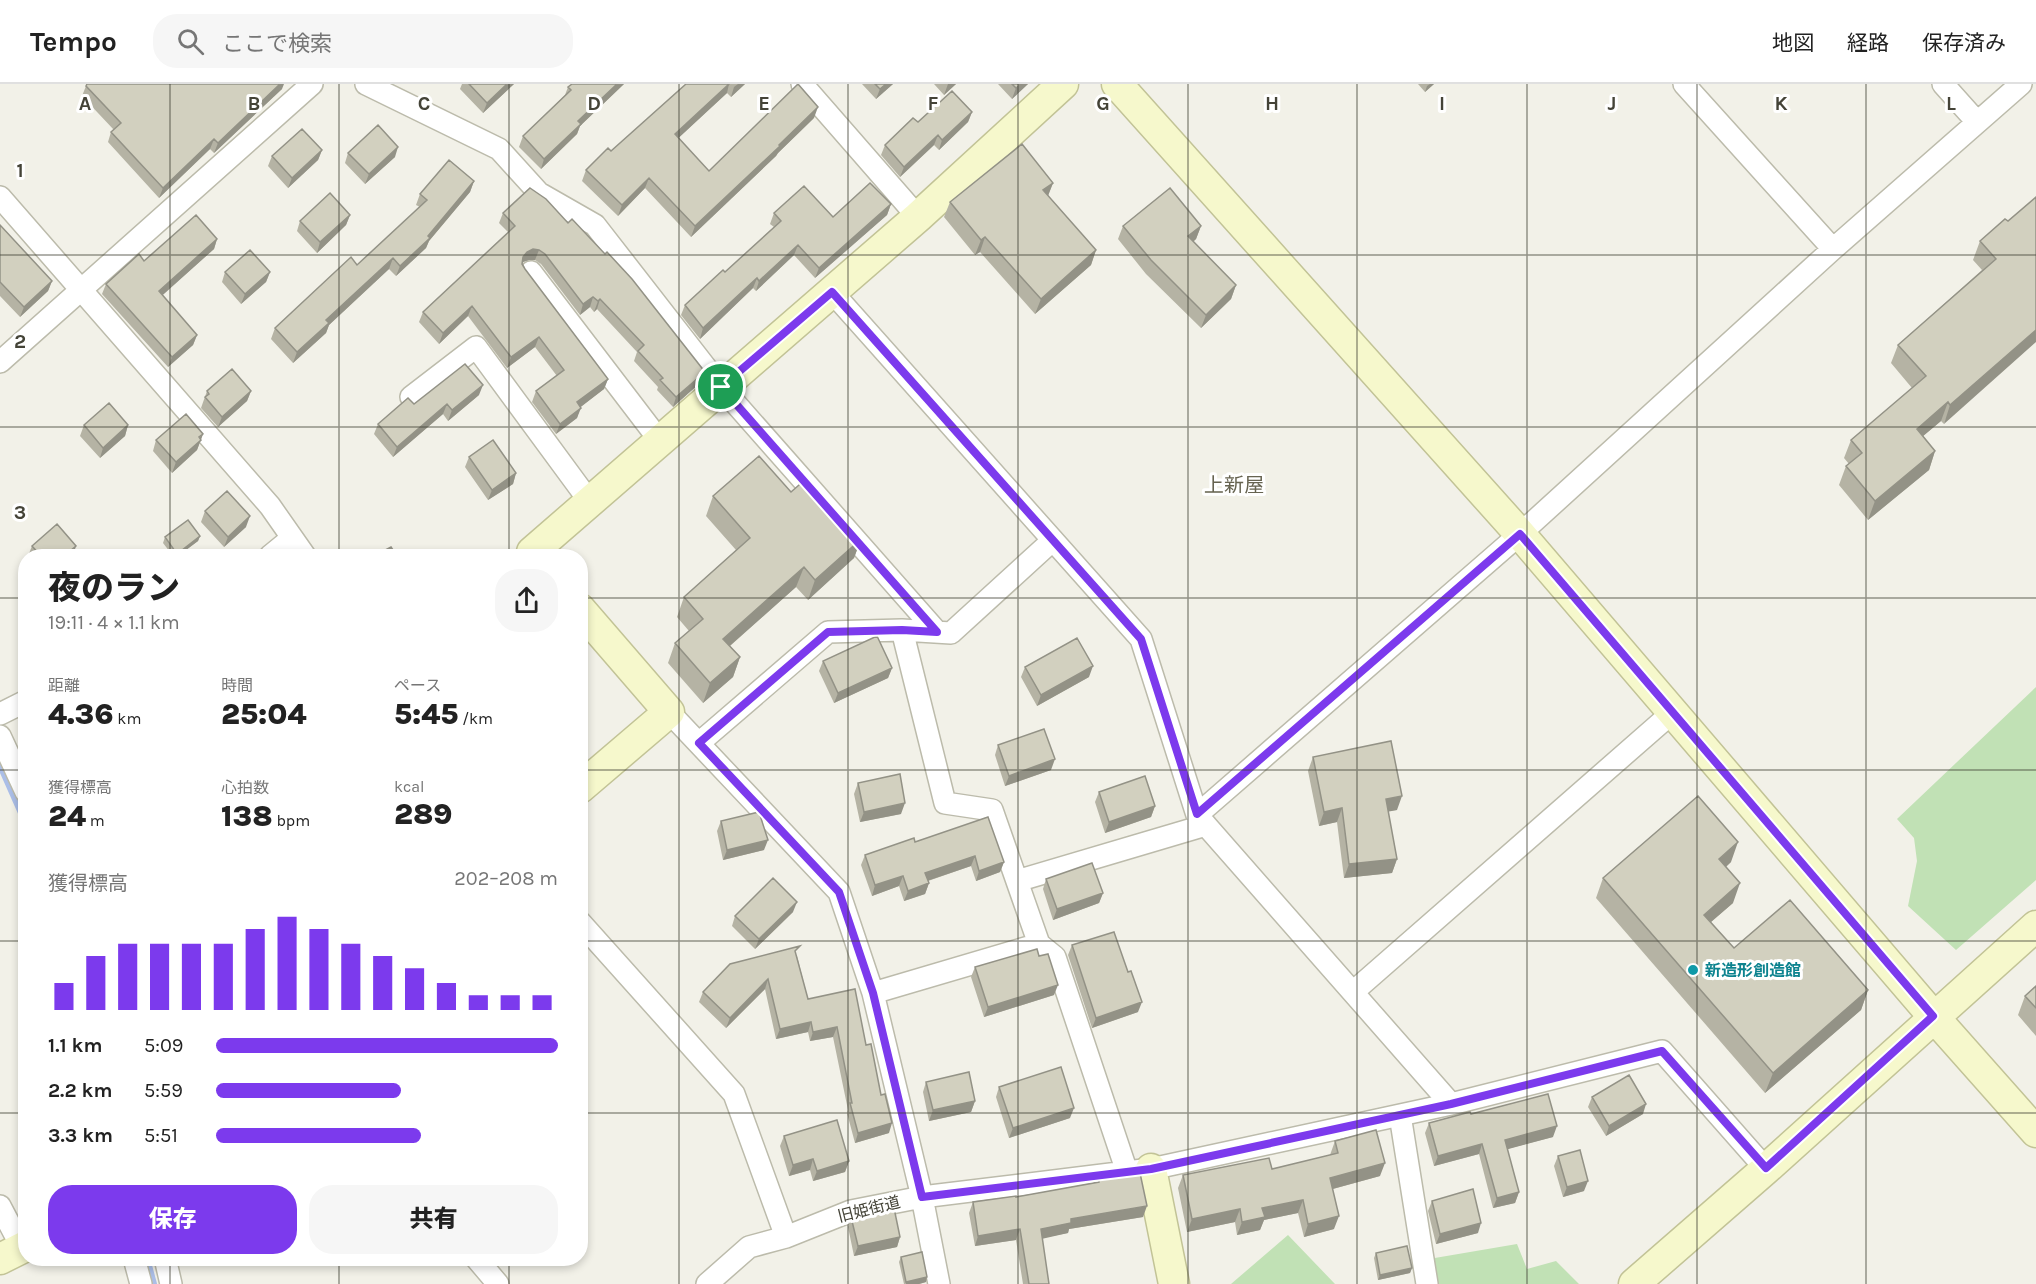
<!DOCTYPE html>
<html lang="ja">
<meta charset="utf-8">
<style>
body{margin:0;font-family:Karla,"Noto Sans JP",sans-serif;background:#f6f6f6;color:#222;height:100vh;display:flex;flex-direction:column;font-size:22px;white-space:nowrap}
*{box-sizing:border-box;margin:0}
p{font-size:20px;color:#767676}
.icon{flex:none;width:33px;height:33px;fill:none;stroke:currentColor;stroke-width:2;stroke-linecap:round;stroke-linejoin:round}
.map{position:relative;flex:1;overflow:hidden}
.panel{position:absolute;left:18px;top:465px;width:570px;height:717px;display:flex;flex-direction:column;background:#fff;border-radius:24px;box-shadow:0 3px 9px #0003}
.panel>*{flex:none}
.pin{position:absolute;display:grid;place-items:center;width:51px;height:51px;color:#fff;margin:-26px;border:3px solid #fff;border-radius:50%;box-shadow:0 2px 6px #0007}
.round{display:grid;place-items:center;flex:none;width:63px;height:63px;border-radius:24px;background:#f6f6f6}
.headline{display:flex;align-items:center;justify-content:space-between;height:102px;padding:0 30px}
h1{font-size:33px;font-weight:800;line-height:45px}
.metrics{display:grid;grid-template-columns:repeat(3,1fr);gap:9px;height:102px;padding:6px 30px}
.metrics div{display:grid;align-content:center}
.metrics b{font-size:30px;font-weight:800}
.metrics small{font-size:16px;font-weight:400}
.metrics p{font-size:16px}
.chart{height:168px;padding:12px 30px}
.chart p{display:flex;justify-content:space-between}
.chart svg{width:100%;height:108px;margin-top:6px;stroke:#7c3aed;stroke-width:6}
.action{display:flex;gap:12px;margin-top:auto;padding:12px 30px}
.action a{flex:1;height:69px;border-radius:24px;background:#7c3aed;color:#fff;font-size:24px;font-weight:800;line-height:69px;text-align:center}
.action a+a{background:#f6f6f6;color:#222}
ul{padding:0 30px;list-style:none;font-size:20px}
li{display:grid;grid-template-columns:96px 72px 1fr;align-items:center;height:45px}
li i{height:15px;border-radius:8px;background:#7c3aed}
header{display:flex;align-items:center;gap:36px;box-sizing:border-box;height:84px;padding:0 30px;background:#fff;border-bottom:2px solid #e0e0e0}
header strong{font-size:28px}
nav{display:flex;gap:33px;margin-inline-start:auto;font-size:21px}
.search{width:420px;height:54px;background:#f6f6f6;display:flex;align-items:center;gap:15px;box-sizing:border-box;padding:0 21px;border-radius:24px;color:#767676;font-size:22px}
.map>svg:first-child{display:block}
.green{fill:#c1e1b5}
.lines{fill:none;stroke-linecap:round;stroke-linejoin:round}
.stream{stroke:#abbee7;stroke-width:8}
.street-casing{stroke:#bcbbab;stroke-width:24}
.secondary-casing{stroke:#c2c396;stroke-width:33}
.street{stroke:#fff;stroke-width:21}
.secondary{stroke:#f6f8cc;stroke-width:30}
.wall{fill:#b5b3a4}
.shaded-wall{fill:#939286}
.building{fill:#d2d0bf;stroke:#939286;stroke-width:1.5}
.route-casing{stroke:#fff;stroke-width:12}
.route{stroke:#7c3aed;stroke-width:8}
.grid{fill:none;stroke:#444337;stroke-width:1.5;stroke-opacity:0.55}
.culture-dot{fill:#0f9aa8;stroke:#fff;stroke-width:2}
.labels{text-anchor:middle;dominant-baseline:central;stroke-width:6;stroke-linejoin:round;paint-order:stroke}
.culture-label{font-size:16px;font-weight:bold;fill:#0d838f;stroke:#fff;text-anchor:start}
.street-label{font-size:16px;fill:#444337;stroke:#fff}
.quarter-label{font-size:20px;fill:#666350;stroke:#fff}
.grid-label{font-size:20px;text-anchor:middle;font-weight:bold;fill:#444337;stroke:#fff;stroke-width:6;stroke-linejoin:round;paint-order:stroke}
</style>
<header>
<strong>Tempo</strong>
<div class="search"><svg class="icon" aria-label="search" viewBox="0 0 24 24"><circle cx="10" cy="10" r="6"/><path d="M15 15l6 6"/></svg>ここで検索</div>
<nav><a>地図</a><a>経路</a><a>保存済み</a></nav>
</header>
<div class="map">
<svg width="2036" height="1200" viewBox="0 0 2036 1200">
<rect width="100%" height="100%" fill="#f2f1e8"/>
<!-- green -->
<path class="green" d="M2036 603V796L1956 866 1908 822 1917 777 1914 754 1897 735Z
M1288 1151 1335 1200H1231Z
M1517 1160 1527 1185 1556 1177 1579 1200H1427L1423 1176Z"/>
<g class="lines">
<!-- stream -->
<path class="stream" d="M0 679 26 738
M146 1174 153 1200"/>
<!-- street casing -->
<g class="street-casing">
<path id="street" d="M366 0 499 65 539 109 595 141 721 303 937 548
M802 0 918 133
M1684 0 1833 165
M1943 0 1977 38
M0 113 270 422 305 472
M531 188 660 357
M832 208 1141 555 1197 731 1451 1020
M0 278 312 0
M411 313 476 263 590 418
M270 472 292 454
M902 546 945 719 992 726 1039 860
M669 628 839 808 873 909 922 1113 939 1200
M0 630 26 617
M0 652 26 708
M699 659 828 548 902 546 951 549 1053 456
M1197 731 1520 450 1833 165 2021 0
M1017 797 1206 741
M580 838 734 1010 786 1153
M1353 908 1673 628
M873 909 1039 860 1055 873 1127 1088
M1400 1031 1427 1200
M0 1122 22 1164
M134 1174 141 1200
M165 1174 171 1200
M476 1174 498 1200
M707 1200 749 1163 786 1153 851 1127 922 1113 1151 1085 1451 1020 1662 967 1766 1085"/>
</g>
<!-- secondary casing -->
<g class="secondary-casing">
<path id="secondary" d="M1117 0 1520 450 1933 932 2036 1048
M536 472 532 468 918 133 1063 0
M580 525 669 628 580 704
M1151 1085 1174 1200
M0 1175 26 1162
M1634 1200 1766 1085 2036 842"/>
</g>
<!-- street -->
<use href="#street" class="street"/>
<!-- secondary -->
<use href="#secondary" class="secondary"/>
</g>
<!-- wall -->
<path class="wall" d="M462 0H514L483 29 460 5Z
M572 0H624L580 42 577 50 541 85 519 63 523 52 565 11 568 3Z
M686 0H745L731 13 727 9 678 54 709 87 814 34 778 69 776 72 691 153 645 104 618 132 582 97 586 86 611 67Z
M862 0H893L876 15Z
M934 0H956L944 11Z
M998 0H1028L1012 15Z
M1418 0H1434L1425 8Z
M86 2 282 5 214 69 210 65 159 114 108 58 111 48 114 46 82 12Z
M972 28 968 38 939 66 934 61 900 93 881 71 885 61 918 38Z
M322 66 318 76 288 104 268 82 272 72Z
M348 69 395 73 365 100 345 79Z
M474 97 470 108 429 157 426 164 396 192 389 185 329 241 326 249 293 279 271 255 275 244 357 181 420 123 416 121 420 110Z
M1053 99 1048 112 1096 166 1091 181 1035 230 980 168 975 171 944 133 950 118Z
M2036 113 1944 340 1941 337 1923 352 1935 367 1929 386 1868 436 1839 401 1846 382 1849 380 1844 374 1851 356 1912 304 1891 279 1898 261 1982 186 1973 176 1980 157 2008 137Z
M891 120 887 131 815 194 794 171 756 207 753 204 700 255 681 231 685 221 725 188 774 143 770 140 774 129 833 133Z
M503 129 701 298 673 323 657 306 658 303 634 277 637 268 597 225 594 228 590 223 580 231 541 180 535 176H529L523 178 525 185 608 295 604 305 580 323 577 334 556 350 532 318 536 307 557 292 535 263 507 284 468 232 439 260 419 238 423 228 508 148 499 139Z
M350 131 346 141 317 169 297 147 300 137Z
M0 141 52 197 48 207 20 233 0 212Z
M1123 142H1201L1196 155 1193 158 1236 201 1231 215 1201 244 1146 190 1118 155Z
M217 155 214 165 162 211 197 251 193 261 168 283 102 210 106 200 144 177Z
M225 188H270L266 198 241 220 222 198Z
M207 307H251L247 317 218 343 201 324Z
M479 311 448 337 443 330 393 373 374 350 378 340 414 320Z
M84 341H128L125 352 100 374 80 352Z
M203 350 197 366 172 389 153 367 156 356Z
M469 373 516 389 513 400 488 416 465 383Z
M791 408 861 455 854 474 808 516 796 503 730 562 740 573 733 593 703 619 668 579 675 559 689 547 677 533 684 513 736 466 706 432 713 412Z
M205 427 246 443 224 463 201 438Z
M200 452 198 457 178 472H173L163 459 165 453Z
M32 462 73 472H28Z
M823 577 892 584 888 594 834 619 819 587Z
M1025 583 1089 593 1037 622 1021 593Z
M998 661 1051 686 1005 702 995 671Z
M1313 673 1397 726 1388 727 1397 775 1392 789 1344 794 1337 738 1319 742 1308 687Z
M858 699 901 730 860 738 854 710Z
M1099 708 1155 722 1151 733 1105 749 1095 718Z
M721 737 764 766 723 776 717 747Z
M915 758 1004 778 1000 788 976 797 971 782 928 797 929 799 925 810 904 817 899 802 872 812 861 781 865 771Z
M1731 778 1726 783 1733 819 1711 838 1734 864 1868 906 1861 926 1765 1009 1596 814 1603 794Z
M1046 795 1103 809 1099 819 1053 836 1043 805Z
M793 828 755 865 732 842 735 832Z
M1072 861 1138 928 1092 944 1068 871Z
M797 872 808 915 866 961 889 1049 855 1059 847 1029 848 1026 833 953 810 957 808 948 776 955 765 905 726 944 699 918 703 908Z
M975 883 1054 911 984 933 971 893Z
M2036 902V952L2018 931 2025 912Z
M926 998 975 1017 971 1028 929 1037 923 1008Z
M999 1003 1070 1034 1009 1054 996 1013Z
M1592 1013 1643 1030 1606 1052 1588 1023Z
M1471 1030 1553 1053 1507 1065 1519 1108 1515 1119 1493 1124 1479 1070 1434 1082 1425 1049 1429 1039Z
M784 1052 849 1077 845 1088 813 1097 810 1086 789 1092 780 1062Z
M1335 1057 1380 1092 1333 1105 1334 1145 1304 1153 1298 1129 1264 1136 1260 1146 1237 1151 1235 1138 1187 1148 1178 1104 1183 1091 1272 1085 1330 1071Z
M1558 1072 1584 1107 1563 1113 1554 1082Z
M1099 1096 1143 1133 1069 1145 1068 1149 1042 1154 1049 1200H1023L1016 1156 975 1162 969 1129 973 1118 1016 1113 1098 1098Z
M1432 1117 1478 1149 1436 1160 1428 1127Z
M851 1133 900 1153 897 1163 854 1172 848 1143Z
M1376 1169 1412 1184 1410 1189 1378 1196 1374 1174Z
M901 1173 927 1193 926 1198 919 1200H904L899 1178Z"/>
<!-- shaded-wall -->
<path class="shaded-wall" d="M280 0H284L282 5 214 69 218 59Z
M507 0H514L483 29 487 19Z
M617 0H624L580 42 577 50 541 85 544 75 578 37Z
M729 0 727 9 671 61 675 50Z
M738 0H745L731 13 734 3Z
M886 0H893L876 15 880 5Z
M948 0H956L944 11Z
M1021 0H1028L1012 15 1016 4Z
M1430 0H1434L1425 8 1427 2Z
M818 23 814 34 778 69 776 72 691 153 695 142Z
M972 28 968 38 939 66 942 56Z
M938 51 934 61 900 93 904 83Z
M214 55 210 65 159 114 163 104Z
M398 63 395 73 365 100 369 90Z
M322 66 318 76 288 104 292 94Z
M649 94 645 104 618 132 622 121Z
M474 97 470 108 429 157 426 164 396 192 400 182 428 152Z
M1053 99 1047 114 1043 106Z
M891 120 887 131 815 194 819 184Z
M350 131 346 141 317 169 320 158Z
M1201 142 1196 155 1183 166 1188 152Z
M985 153 980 168 975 171 981 156Z
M217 155 214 165 155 218 159 207Z
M798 161 794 171 756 207 759 197Z
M533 165 539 166 535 176H529L523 178 519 184 523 173 527 168Z
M1096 166 1091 181 1035 230 1041 215Z
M393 174 389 185 329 241 326 249 293 279 297 268 326 236Z
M270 188 266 198 241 220 245 210Z
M757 194 753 204 700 255 703 244Z
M52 197 48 207 20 233 24 223Z
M1236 201 1231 215 1201 244 1206 231Z
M593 213 590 223 580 231 583 220Z
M600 215 597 225 594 228 598 217Z
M472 222 468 232 439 260 443 249Z
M2036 246V258L1944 340 1950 321Z
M197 251 193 261 168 283 172 273Z
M539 253 535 263 507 284 511 273Z
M705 288 701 298 673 323 676 313Z
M608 295 604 305 573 329 577 318Z
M483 301 479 311 448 337 452 326Z
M251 307 247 317 218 343 222 333Z
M1948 318 1941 337 1910 363 1917 345Z
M447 320 443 330 393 373 397 363Z
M581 324 577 334 556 350 560 340Z
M128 341 125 352 100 374 103 364Z
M203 350 197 366 172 389 176 378Z
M1935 367 1929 386 1868 436 1875 417Z
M516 389 513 400 488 416 492 406Z
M250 432 246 443 224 463 228 453Z
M200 452 198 457 178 472H176L177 470Z
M861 455 854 474 808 516 815 496Z
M76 462 73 472H64Z
M804 483 796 503 716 574 723 555Z
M740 573 733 593 703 619 710 599Z
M1093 582 1089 593 1037 622 1041 611Z
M892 584 888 594 834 619 838 609Z
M1055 675 1051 686 1005 702 1009 692Z
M1402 712 1397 726 1381 729 1386 715Z
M905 719 901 730 860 738 864 728Z
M1155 722 1151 733 1105 749 1109 738Z
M1342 724 1337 738 1319 742 1324 728Z
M768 756 764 766 723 776 727 766Z
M1738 758 1731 778 1712 795 1719 775Z
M975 772 971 782 921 799 925 789Z
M1397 775 1392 789 1344 794 1349 780Z
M1004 778 1000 788 976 797 979 787Z
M903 792 899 802 872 812 875 801Z
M929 799 925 810 904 817 908 807Z
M1740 799 1733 819 1697 850 1704 831Z
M1103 809 1099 819 1053 836 1057 825Z
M797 818 793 828 755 865 759 855Z
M768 895 765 905 726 944 730 934Z
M1058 901 1054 911 984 933 988 923Z
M1868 906 1861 926 1765 1009 1773 989Z
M1142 918 1138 928 1092 944 1096 934Z
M811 938 808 948 776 955 780 945Z
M837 943 833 953 810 957 813 948Z
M975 1017 971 1028 929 1037 933 1026Z
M1646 1020 1643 1030 1606 1052 1609 1042Z
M1074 1024 1070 1034 1009 1054 1013 1044Z
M892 1039 889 1049 855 1059 858 1049Z
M1557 1042 1553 1053 1501 1067 1505 1056Z
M1482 1060 1479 1070 1434 1082 1438 1072Z
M813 1075 810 1086 789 1092 793 1081Z
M849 1077 845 1088 813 1097 817 1087Z
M1385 1079 1380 1092 1325 1107 1330 1094Z
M1588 1097 1584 1107 1563 1113 1567 1103Z
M1519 1108 1515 1119 1493 1124 1497 1114Z
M1303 1116 1298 1129 1264 1136 1260 1146 1237 1151 1242 1138 1262 1124Z
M1147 1122 1143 1133 1069 1145 1068 1149 1037 1156 1041 1145 1071 1135Z
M1240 1125 1235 1138 1187 1148 1192 1135Z
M1339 1132 1334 1145 1304 1153 1308 1140Z
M1481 1139 1478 1149 1436 1160 1440 1150Z
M1020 1145 1016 1156 975 1162 978 1152Z
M900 1153 897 1163 854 1172 858 1162Z
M1412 1184 1410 1189 1378 1196 1380 1191Z
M927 1193 926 1198 919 1200H906V1198Z"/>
<!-- building -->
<path class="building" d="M87 0H280L218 59 214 55 163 104 111 48 121 39 86 2Z
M469 0H507L487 19Z
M572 0H617L578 37 581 40 544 75 523 52 571 6 568 3Z
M686 0H729L675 50 709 87 798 0 818 23 779 61 780 62 695 142 649 94 622 121 586 86 608 64 611 67Z
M875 0H886L880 5Z
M1012 0H1021L1016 4Z
M952 7 972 28 942 56 938 51 904 83 885 61 913 34 918 38Z
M378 41 398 63 369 90 348 69Z
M302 45 322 66 292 94 272 72Z
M1022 60 1053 99 1043 106 1096 166 1041 215 985 153 981 156 950 118Z
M449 76 474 97 428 152 430 154 400 182 393 174 326 236 329 239 297 268 275 244 351 173 357 181 427 116 420 110Z
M870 99 891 120 819 184 798 161 759 197 757 194 703 244 685 221 723 186 725 188 781 137 774 129 804 102 833 133Z
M530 104 546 115 568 139 572 135 605 170 607 168 632 195 705 288 676 313 660 296 663 294 638 267 644 261 600 215 598 217 593 213 583 220 545 170 539 166 533 165 527 168 523 173 522 180 525 185 608 295 577 318 581 324 560 340 536 307 564 286 539 253 511 273 472 222 443 249 423 228 515 142 503 129Z
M1170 104 1201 142 1188 152 1236 201 1206 231 1151 176 1123 142Z
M330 109 350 131 320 158 300 137Z
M2036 113V246L1950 321 1948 318 1917 345 1935 367 1875 417 1846 382 1862 369 1851 356 1926 292 1898 261 1996 175 1980 157 2005 135 2008 137Z
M196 131 217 155 159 207 197 251 172 273 106 200 139 170 144 177Z
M0 141 52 197 24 223 0 198Z
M250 166 270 188 245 210 225 188Z
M465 280 483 301 452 326 447 320 397 363 378 340 408 314 414 320Z
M232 285 251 307 222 333 205 313 209 310 207 307Z
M109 319 128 341 103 364 84 341Z
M186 330 203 350 199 353 201 356 176 378 156 356Z
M493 356 516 389 492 406 469 373Z
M759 372 791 408 807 394 861 455 815 496 804 483 723 555 740 573 710 599 675 559 703 535 684 513 750 454 713 412Z
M227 407 250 432 228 453 205 427Z
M188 436 200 452 177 470 165 453Z
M57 440 76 462 64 472H41L32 462Z
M391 463 397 472H374Z
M286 468 290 472H277Z
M877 552 892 584 838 609 823 577Z
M1077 554 1093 582 1041 611 1025 583Z
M1044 645 1055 675 1009 692 998 661Z
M1391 657 1402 712 1386 715 1397 775 1349 780 1342 724 1324 728 1313 673Z
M900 690 905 719 864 728 858 699Z
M1145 692 1155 722 1109 738 1099 708Z
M1698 712 1738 758 1719 775 1740 799 1704 831 1734 864 1790 816 1868 906 1773 989 1603 794Z
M759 728 768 756 727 766 721 737Z
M988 733 1004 778 979 787 975 772 925 789 929 799 908 807 903 792 875 801 865 771 914 754 915 758Z
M1092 779 1103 809 1057 825 1046 795Z
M773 794 797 818 759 855 735 832Z
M1114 848 1128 888 1131 887 1142 918 1096 934 1072 861Z
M800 862 795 867 808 915 855 905 866 961 871 960 881 1011 885 1010 892 1039 858 1049 850 1019H852L837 943 813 948 811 938 780 945 768 895 730 934 703 908 730 880Z
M1037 865 1039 872 1048 870 1058 901 988 923 975 883Z
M2036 902V924L2025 912Z
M1061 983 1074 1024 1013 1044 999 1003Z
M969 988 975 1017 933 1026 926 998Z
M1629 991 1646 1020 1609 1042 1592 1013Z
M1548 1010 1557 1042 1505 1056 1519 1108 1497 1114 1482 1060 1438 1072 1429 1039 1470 1028 1471 1030Z
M837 1036 849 1077 817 1087 813 1075 793 1081 784 1052Z
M1376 1046 1385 1079 1330 1094 1339 1132 1308 1140 1303 1116 1262 1124 1265 1133 1242 1138 1240 1125 1192 1135 1183 1091 1269 1074 1272 1085 1338 1069 1335 1057Z
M1580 1066 1588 1097 1567 1103 1558 1072Z
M1140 1089 1147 1122 1071 1135V1139L1041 1145 1049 1200H1029L1020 1145 978 1152 973 1118 1016 1112V1113L1099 1098V1096Z
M1473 1105 1481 1139 1440 1150 1432 1117Z
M894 1124 900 1153 858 1162 851 1133Z
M1407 1162 1412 1184 1380 1191 1376 1169Z
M922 1168 927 1193 906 1198 901 1173Z"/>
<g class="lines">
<!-- route casing -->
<g class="route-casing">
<path id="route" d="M832 208 1141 555 1197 730 1520 450 1933 932 1766 1084 1662 967 1451 1020 1151 1085 922 1113 873 909 839 808 699 659 828 548 902 546 937 548 721 303Z"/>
</g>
<!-- route -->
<use href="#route" class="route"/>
</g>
<!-- grid -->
<path class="grid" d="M170 0V472M339 0V472M509 0V472M679 0V1200M848 0V1200M1018 0V1200M1188 0V1200M1357 0V1200M1527 0V1200M1697 0V1200M1866 0V1200M0 171H2036M0 343H2036M0 514H26M580 514H2036M0 686H26M580 686H2036M0 857H26M580 857H2036M0 1029H26M580 1029H2036M170 1174V1200M339 1174V1200M509 1174V1200"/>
<!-- markers -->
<circle class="culture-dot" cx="1693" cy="886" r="6"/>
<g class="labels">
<!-- culture labels -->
<g class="culture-label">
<text x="1705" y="886">新造形創造館</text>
</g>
<!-- street labels -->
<g class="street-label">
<text transform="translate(869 1125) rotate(-14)">旧姫街道</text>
</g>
<!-- quarter labels -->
<g class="quarter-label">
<text x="1234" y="401">上新屋</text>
</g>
</g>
<g class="grid-label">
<text x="85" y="26">A</text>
<text x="254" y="26">B</text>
<text x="424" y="26">C</text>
<text x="594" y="26">D</text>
<text x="764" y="26">E</text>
<text x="933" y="26">F</text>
<text x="1103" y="26">G</text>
<text x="1272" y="26">H</text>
<text x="1442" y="26">I</text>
<text x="1612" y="26">J</text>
<text x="1781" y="26">K</text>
<text x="1951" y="26">L</text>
<text x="20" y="93">1</text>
<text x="20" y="264">2</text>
<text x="20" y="435">3</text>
</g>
</svg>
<div class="pin" style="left:721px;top:303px;background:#1e9e55"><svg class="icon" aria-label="arrive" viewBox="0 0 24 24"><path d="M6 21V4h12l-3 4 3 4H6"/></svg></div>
<section class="panel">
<div class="headline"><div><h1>夜のラン</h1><p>19:11 · 4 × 1.1 km</p></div><a class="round"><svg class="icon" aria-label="share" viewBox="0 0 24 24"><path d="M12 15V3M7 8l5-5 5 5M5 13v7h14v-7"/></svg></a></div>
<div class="metrics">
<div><p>距離</p><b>4.36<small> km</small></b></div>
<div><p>時間</p><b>25:04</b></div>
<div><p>ペース</p><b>5:45<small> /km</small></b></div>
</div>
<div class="metrics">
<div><p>獲得標高</p><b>24<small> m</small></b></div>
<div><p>心拍数</p><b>138<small> bpm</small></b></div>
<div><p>kcal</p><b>289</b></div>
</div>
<div class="chart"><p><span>獲得標高</span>202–208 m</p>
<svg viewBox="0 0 160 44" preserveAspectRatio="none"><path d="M5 44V33M15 44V22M25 44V17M35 44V17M45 44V17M55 44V17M65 44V11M75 44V6M85 44V11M95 44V17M105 44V22M115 44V27M125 44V33M135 44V38M145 44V38M155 44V38"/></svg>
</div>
<ul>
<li><b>1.1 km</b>5:09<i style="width:100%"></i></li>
<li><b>2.2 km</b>5:59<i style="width:54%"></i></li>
<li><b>3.3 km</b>5:51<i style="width:60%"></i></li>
</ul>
<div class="action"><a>保存</a><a>共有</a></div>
</section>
</div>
